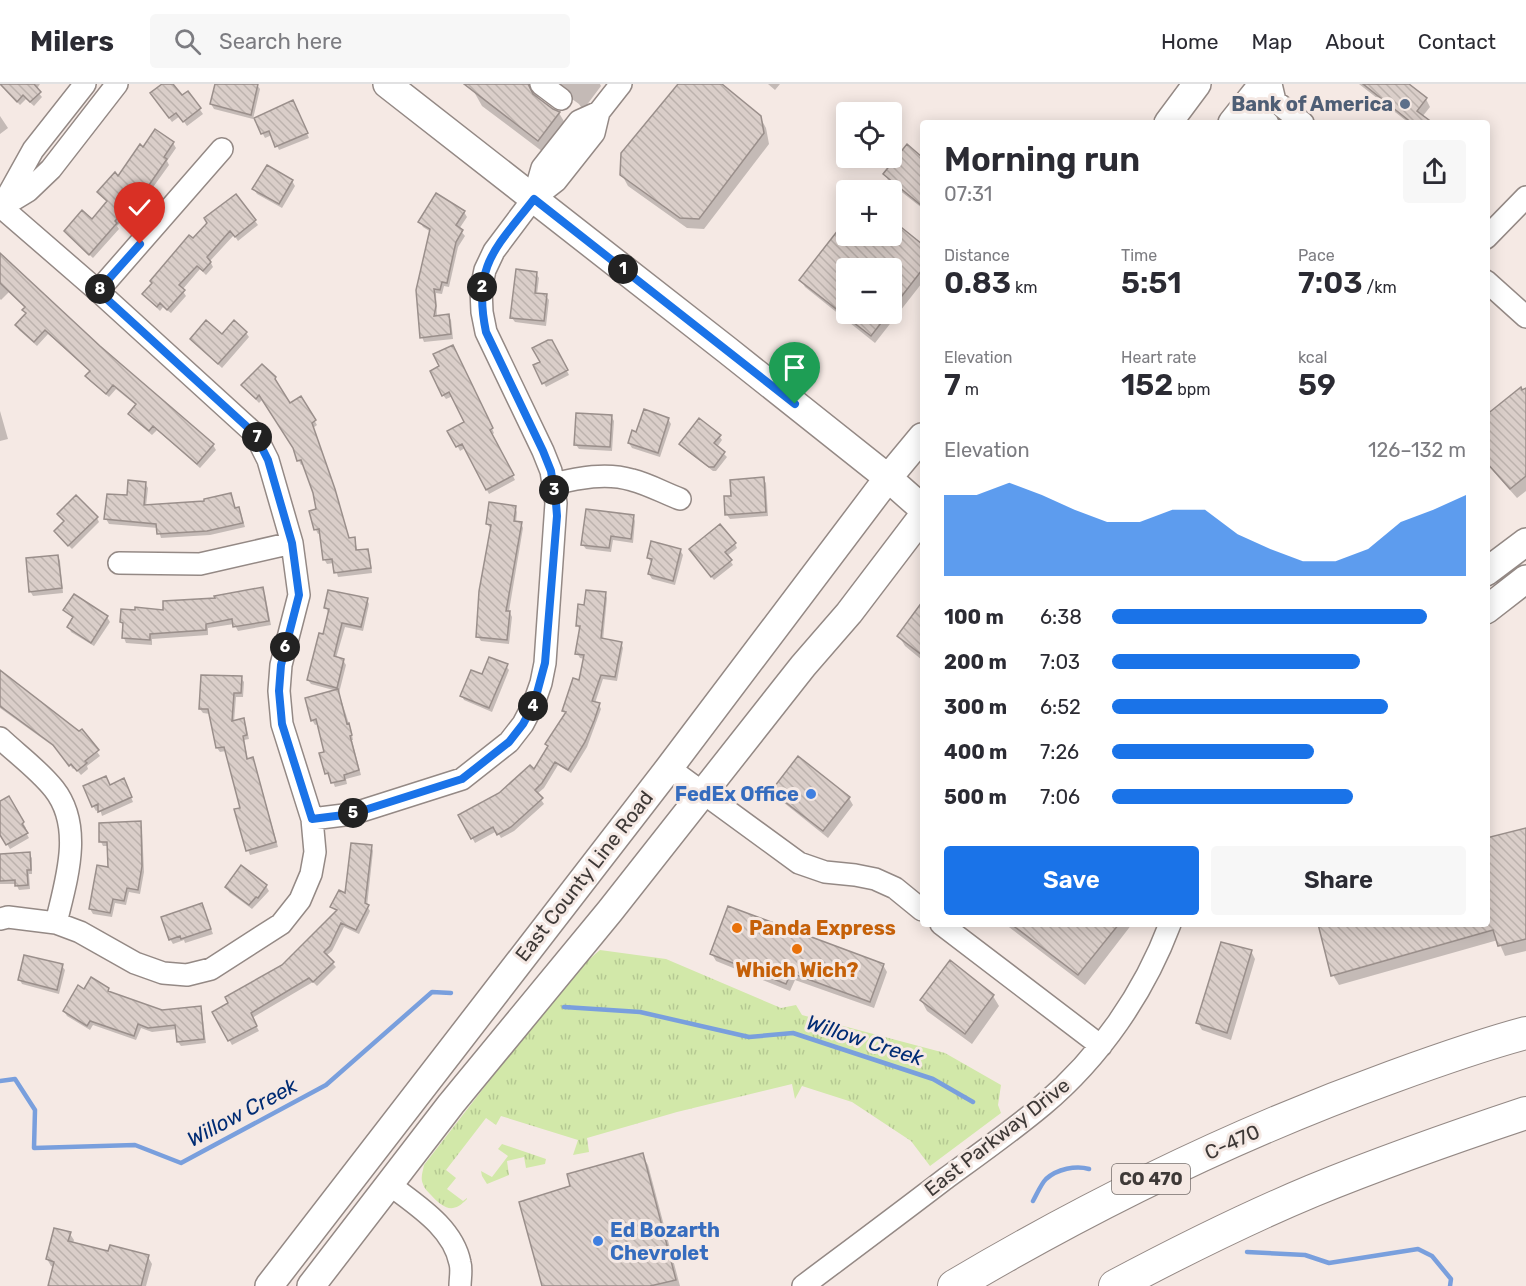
<!DOCTYPE html>
<meta charset="utf-8">
<style>
body{margin:0;font-family:Rubik,sans-serif;background:#f7f7f7;color:#2b2b33;height:100vh;display:flex;flex-direction:column;font-size:22px;white-space:nowrap}
*{box-sizing:border-box;margin:0}
p{font-size:20px;color:#7c7c81}
.icon{flex:none;width:33px;height:33px;fill:none;stroke:currentColor;stroke-width:2;stroke-linecap:round;stroke-linejoin:round}
.map{position:relative;flex:1;overflow:hidden}
.drawer{position:absolute;left:920px;top:36px;width:570px;height:807px;display:flex;flex-direction:column;background:#fff;border-radius:6px;box-shadow:0 3px 15px #0003}
.drawer>*{flex:none}
.controls{position:absolute;left:836px;top:18px;display:grid;gap:12px}
.controls a{display:grid;place-items:center;width:66px;height:66px;border-radius:6px;background:#fff;box-shadow:0 3px 15px #0003;font-size:30px}
.pin{position:absolute;display:grid;place-items:center;width:51px;height:51px;color:#fff;margin:-62px -26px;border-radius:50% 50% 50% 0;rotate:-45deg;box-shadow:0 0 6px #0007}
.pin .icon{rotate:45deg}
.km{position:absolute;width:30px;height:30px;margin:-15px;border-radius:50%;background:#222;color:#fff;font-size:16px;line-height:30px;text-align:center}
.round{display:grid;place-items:center;flex:none;width:63px;height:63px;border-radius:6px;background:#f7f7f7}
.overview{display:flex;align-items:center;justify-content:space-between;height:102px;padding:0 24px}
h1{font-size:33px;font-weight:600;line-height:45px}
.stats{display:grid;grid-template-columns:repeat(3,1fr);gap:9px;height:102px;padding:6px 24px}
.stats div{display:grid;align-content:center}
.stats b{font-size:30px;font-weight:600}
.stats small{font-size:16px;font-weight:400}
.stats p{font-size:16px}
.chart{height:168px;padding:12px 24px}
.chart p{display:flex;justify-content:space-between}
.chart svg{width:100%;height:108px;margin-top:6px;fill:#1a73e8;opacity:.7}
.primary-button{display:flex;gap:12px;margin-top:auto;padding:12px 24px}
.primary-button a{flex:1;height:69px;border-radius:6px;background:#1a73e8;color:#fff;font-size:24px;font-weight:600;line-height:69px;text-align:center}
.primary-button a+a{background:#f7f7f7;color:#2b2b33}
ul{padding:0 24px;list-style:none;font-size:20px}
li{display:grid;grid-template-columns:96px 72px 1fr;align-items:center;height:45px}
li i{height:15px;border-radius:8px;background:#1a73e8}
header{display:flex;align-items:center;gap:36px;box-sizing:border-box;height:84px;padding:0 30px;background:#fff;border-bottom:2px solid #e1e1e2}
header strong{font-size:28px}
nav{display:flex;gap:33px;margin-inline-start:auto;font-size:21px}
.search{width:420px;height:54px;background:#f7f7f7;display:flex;align-items:center;gap:15px;box-sizing:border-box;padding:0 21px;border-radius:6px;color:#7c7c81;font-size:22px}
.map>svg:first-child{display:block}
.grass{fill:url(#grass-tufts)}
.shadow{fill:#0003;fill-rule:evenodd}
.lines{fill:none;stroke-linecap:round;stroke-linejoin:round}
.stream{stroke:#799fdd;stroke-width:4.5}
.building{fill:url(#building-back-hatch);stroke:#9a8f8b;stroke-width:1.5}
.minor-casing{stroke:#948985;stroke-width:24}
.major-casing{stroke:#948985;stroke-width:30}
.highway-casing{stroke:#948985;stroke-width:34}
.minor{stroke:#fff;stroke-width:21}
.major{stroke:#fff;stroke-width:27}
.highway{stroke:#fff;stroke-width:32}
.route-casing{stroke:#fff;stroke-width:12}
.route{stroke:#1a73e8;stroke-width:8}
.service-dot{fill:#5c6f8a;stroke:#f5e9e4;stroke-width:2}
.shop-dot{fill:#3f7fe0;stroke:#f5e9e4;stroke-width:2}
.food-dot{fill:#e8710a;stroke:#f5e9e4;stroke-width:2}
.labels{text-anchor:middle;dominant-baseline:central;stroke-width:6;stroke-linejoin:round;paint-order:stroke}
.shield{fill:#f5e9e4;stroke:#756e6b;stroke-width:1.5}
.shield-label{font-size:18px;font-weight:bold;fill:#3e3937}
.service-label{font-size:20px;font-weight:bold;fill:#4e5e75;stroke:#f5e9e4;text-anchor:end}
.shop-label{font-size:20px;font-weight:bold;fill:#366cbe;stroke:#f5e9e4;text-anchor:end}
.street-label{font-size:20px;fill:#3e3937;stroke:#f5e9e4}
.food-label{font-size:20px;font-weight:bold;fill:#c56008;stroke:#f5e9e4;text-anchor:start}
.water-label{font-size:21px;font-style:italic;fill:#012c74;stroke:#f5e9e4}
</style>
<header>
<strong>Milers</strong>
<div class="search"><svg class="icon" aria-label="search" viewBox="0 0 24 24"><circle cx="10" cy="10" r="6"/><path d="M15 15l6 6"/></svg>Search here</div>
<nav><a>Home</a><a>Map</a><a>About</a><a>Contact</a></nav>
</header>
<div class="map">
<svg width="1526" height="1202" viewBox="0 0 1526 1202">
<defs>
<pattern id="grass-tufts" width="24" height="20" patternUnits="userSpaceOnUse" patternTransform="scale(1.5)"><rect width="24" height="20" fill="#d2e8a9"/><path d="M3 7l-1-3M5 7V3M7 7l1-3M15 17l-1-3M17 17v-4M19 17l1-3" fill="none" stroke="#b5c892"/></pattern>
<pattern id="building-back-hatch" width="6" height="6" patternUnits="userSpaceOnUse" patternTransform="scale(1.5)"><rect width="6" height="6" fill="#dacec9"/><path d="M-1 5l2 2M0 0l6 6M5-1l2 2" fill="none" stroke="#bcb2ad"/></pattern>
</defs>
<rect width="100%" height="100%" fill="#f5e9e4"/>
<!-- grass -->
<path class="grass" d="M600 866 666 875 781 924 796 921 802 931 945 969 1001 1001 998 1021 1001 1029 930 1082 911 1057 852 1018 802 1002 795 1015 792 1000 677 1028 587 1054 589 1068 573 1071 578 1056 501 1032 496 1041 486 1034 446 1086 456 1094 447 1105 463 1117 467 1114V1115C453 1130 444 1125 431 1111 428 1108 424 1104 423 1100 420 1094 423 1087 424 1081L572 890Z
M502 1060 546 1075 545 1080 526 1084 524 1073 507 1077 509 1091 487 1100 482 1092 481 1087 492 1093 508 1072 498 1065Z"/>
<!-- shadow -->
<path class="shadow" d="M0 0H40L36 6 42 13 34 22 26 15 20 21Z
M164 0H171L181 13 188 9 203 30 187 42 180 32 172 38 154 14Z
M230 0 257 1 260 5 253 35 214 25 211 20Z
M478 0H600L601 2 583 26 579 20 558 5 540 8 537 15 553 27 559 29 568 44 547 71 482 22 473 6Z
M679 0H719L760 33 766 44 769 60 704 145 687 144 628 102 622 91Z
M768 0H780L775 6Z
M1359 0H1406L1426 15 1430 23 1422 33 1430 39H1409Z
M295 23 309 54 279 66 272 51 265 54 255 35Z
M0 32 8 44 0 50Z
M173 59 176 64 167 77 169 81 151 106 117 142 119 145 93 174 65 148 92 137 108 119 99 108 119 94 144 65Z
M907 63 922 75V124L889 98 885 90Z
M292 97 295 102 282 124 257 110 254 105Z
M236 112 258 141 238 157 234 151 210 177 213 183 206 191 200 185 182 206 186 212 171 229 163 223 160 227 144 211Z
M464 128 467 133 459 145 465 152 458 163 449 203 444 202 442 210 436 209 437 233 448 231 451 236 453 255 424 258 422 253 431 148 423 143 420 138Z
M891 137 922 162V199L875 259 805 203 801 196 846 138V152H891ZM846 184H891V230H846Z
M0 171 99 263 213 361 216 366 200 384 157 346 152 351 133 335 130 330 137 322 116 305 109 313 90 297 87 292 91 288 48 250 37 262 19 246 17 242 27 231 24 226 26 224 9 208 1 216 0 215Z
M536 189 539 194 537 210 546 212 549 216 546 242 515 238 512 234Z
M246 249 249 253 222 284 192 255Z
M552 257 569 291 546 303 535 282 542 279Z
M455 267 494 349 492 351 515 396 489 410 465 364 460 367 450 347 466 339 453 312 446 315 443 311 441 283Z
M275 294 278 299 277 300 290 321 301 314 317 341 313 344 349 455 354 454 358 468 367 467 370 471 372 489 338 493 334 479 327 480 324 475 321 449 318 450 316 446 318 426 304 380 301 381 294 365 263 315 259 319 243 302Z
M1526 306V407L1517 414 1486 379V333Z
M0 327 8 355 0 357Z
M611 332 614 337 612 367 579 365 576 361Z
M668 335 671 340 660 373 632 364 629 359 637 350Z
M719 352 722 356 717 363 727 373 716 387H713L683 364 681 360Z
M763 395 766 399 768 432 730 435 727 431 733 413Z
M145 399 148 404 146 422 206 418 231 410 236 425H239L241 429 245 443 210 451 161 454 158 444 109 440 106 435Z
M515 423 517 428 516 438 521 439 523 444 509 527 512 533 509 560 481 557 478 552 491 445 487 440Z
M59 430 97 434 99 438 72 465 59 452 65 439Z
M633 432 635 437 633 459 613 456 611 468 586 465 583 461Z
M735 460 737 464 727 472 733 481 714 496 693 470Z
M680 466 683 471 675 501 652 495 649 490 652 479 648 474Z
M58 472 60 477 63 509 33 512 30 507Z
M263 505 265 510 271 541 238 547 234 540 208 544V551L152 555V561L126 559 124 554V543L121 538Z
M605 509 607 514 603 556 621 559 623 564 617 597 603 595 595 619 599 621 601 625 587 663 571 689 558 681 544 704 537 710 544 720 514 747 501 754 497 747 475 759 460 732 500 710 534 687 549 664 547 660 566 630 564 627 581 598 585 575 580 574 577 569 580 546 577 541 586 522Z
M367 516 369 520 363 547 345 543 336 574 343 576 346 581 339 609 351 646 353 656H352L361 691 346 695 347 700 335 703 331 693 326 689 325 669 318 640 315 641 312 636 337 607 311 600 308 596 324 552 328 528 326 524Z
M922 521V576L905 562 899 552Z
M65 526 107 533 110 538 94 562 71 548 69 543 74 535Z
M506 582 509 586 492 628 464 616 462 612 482 592Z
M0 588 79 649 82 647 100 672 87 682 88 685 81 691 75 684 73 685 57 665 0 624Z
M241 594 244 598 243 613H236L234 638 243 636 246 641 249 655 244 656 248 676 253 675 255 680 278 763 250 771 248 766 242 725 226 667 220 668 217 664 210 630 203 629 200 625Z
M126 701 133 718 102 732 100 725 96 727 93 722 110 702Z
M773 707 849 714 853 721 828 754 778 714Z
M9 714 26 744 24 745 29 754 10 765 0 748V719Z
M140 739 142 743 144 788 140 810 129 808 126 821 115 819 112 833 93 830 90 825 110 785 109 762H103L101 758Z
M1526 745V867L1505 872 1498 856 1339 901 1333 891 1320 840H1486Z
M371 762 373 767 367 822 370 827 359 850 344 843 332 867 326 872 336 883 317 902 313 898 252 934 259 947 232 961 214 928 283 882 337 828 332 823 346 811Z
M29 770 32 774V790H29L30 805 19 806 16 800H0V772Z
M266 802 269 807 252 825 229 808 227 803Z
M202 821 213 850 185 859 184 856 173 860 170 855Z
M1005 840H1132L1085 901Z
M1251 867 1255 875 1231 956 1202 946 1198 939Z
M712 870 883 881 887 888 874 924 795 896 790 907 716 877Z
M62 882 65 886 59 910 22 900 20 896Z
M108 905 111 910 162 928 200 923 202 928 206 959 181 962 178 958 177 945 152 948 141 944 136 956 93 941 90 946 67 932 64 927 85 907Z
M993 912 999 922 972 960 927 927 921 916Z
M642 1071 648 1081 680 1202H543L572 1103Z
M70 1150 74 1156 73 1159 109 1169 148 1173 152 1180 146 1202H49L54 1183 51 1182 47 1175Z"/>
<g class="lines">
<!-- stream -->
<path class="stream" d="M564 923 640 928 749 953 793 949 933 995 973 1018
M0 997 15 995 35 1026 34 1064 135 1061 181 1079 326 1001 432 908 451 909
M1033 1117C1037 1110 1041 1100 1046 1095 1057 1085 1076 1081 1089 1085
M1247 1168 1305 1171 1329 1179 1418 1165 1432 1172 1451 1195 1450 1202"/>
</g>
<!-- building -->
<path class="building" d="M0 0H34L41 8 30 18 23 11 17 18Z
M162 0H173L182 11 188 7 201 24 183 38 176 29 169 34 150 9Z
M215 0H258L251 31 210 20Z
M464 0H528L533 10 553 25 560 28 538 57Z
M678 0H722L761 32 764 49 699 135 680 134 620 91 621 69Z
M1363 0H1409L1427 14 1417 27 1433 39H1412Z
M293 16 308 49 275 63 269 47 261 50 254 34Z
M155 45 174 58 164 73 167 75 149 101 115 137 117 139 89 171 64 147 82 126 92 135 107 117 97 108 115 88 118 92 140 60 143 63Z
M907 60 922 73V122L883 90Z
M267 81 293 96 279 120 252 105Z
M436 109 465 127 456 141 463 146 456 158 447 199 442 198 440 206 434 205 436 222 434 232 449 230 451 250 420 254 416 206 430 145 418 138Z
M236 110 256 136 235 153 230 147 207 173 211 178 203 187 197 182 179 201 185 206 167 226 160 219 157 223 142 210 152 199 150 197 189 151 193 154 207 139 204 134Z
M891 135 922 160V186L891 226V184H846V230H888L871 252 799 196 846 136V152H891Z
M0 169 100 262 214 360 197 380 153 342 149 347 128 330 136 320 113 301 106 310 85 292 90 287 45 246 34 258 15 241 26 229 22 226 25 223 0 199Z
M516 185 537 188 535 209 547 210 544 237 510 234Z
M206 236 222 250 234 236 247 248 218 280 190 255Z
M548 256H552L568 286 542 300 533 281 540 278 532 264Z
M453 261 493 344 490 346 514 391 486 406 462 360 456 363 447 347 464 338 449 308 442 312 430 287 439 282 433 270Z
M262 280 276 293 275 295 290 319 301 312 316 336 312 339 335 405 349 454 355 453 356 466 368 465 371 484 334 489 332 475 323 476 319 445 314 446 309 427 316 425 313 409 301 376 297 377 293 364 259 311 256 315 241 301Z
M1521 303 1522 306 1526 304V392L1510 405 1486 378V331Z
M644 325 669 334 658 369 628 359 632 346 636 348Z
M576 329 612 331 610 363 574 361Z
M699 334 721 351 714 359 725 368 714 383H709L679 360Z
M764 393 766 428 725 431 724 412H731L730 396Z
M128 396 146 398 144 421 204 417V415L231 409 235 424 239 423 243 439 207 447 157 450 156 440 104 435 107 410 127 411Z
M76 411 98 433 68 462 54 447 64 437 57 430Z
M489 418 516 422 514 437 522 438 506 527H510L507 556 476 553 479 507 491 441 486 440Z
M586 425 634 431 631 455 611 452 609 464 581 461Z
M720 440 736 459 725 468 732 476 711 493 689 465Z
M651 457 681 465 673 497 648 490 652 475 647 474Z
M58 471 62 504 29 508 26 474Z
M263 503 269 537 233 543 232 535 206 540V546L150 550V556L122 554 123 539 120 538 121 525 135 526V523L163 526V517L215 514 214 512Z
M328 506 368 514 361 543 342 539 334 572 344 575 337 604 307 596 319 549 323 550 329 525 324 524Z
M586 506 606 508 601 554 622 558 615 593 601 591 592 617 600 619 594 637 585 658 568 686 555 678 542 699 535 706 543 714 511 743 497 751 493 743 471 755 458 731 499 709 530 681 534 685 548 662 545 660 566 628 562 627 573 594 579 596 584 571 575 570 580 542H576L578 520 584 521Z
M74 510 108 532 91 559 67 543 73 533 63 526Z
M922 518V571L897 552Z
M489 573 508 580 489 624 460 612 471 586 482 590Z
M0 586 79 647 82 645 99 666 85 677 87 679 77 687 71 680 69 682 53 661 0 622Z
M201 591 242 592 241 609H234L232 637 244 634 247 651 243 652 247 675 253 673 276 758 246 767 234 725 240 724 224 663 216 664 208 625H199Z
M338 605 347 640 349 639 352 651 350 652 359 686 344 691 345 696 331 699 328 689 325 690 319 669 324 668 316 635 311 637 305 614Z
M798 672 850 713 823 747 771 707Z
M106 692 110 701 124 694 132 713 98 728V720L92 723 83 702Z
M9 712 24 738 22 740 28 749 6 761 0 751V717Z
M141 737 142 782 138 806 127 804 124 817 113 815 110 829 89 825 97 781 108 783 107 758H99V739Z
M1526 744V855L1498 862 1493 846 1331 892 1318 840H1486V754Z
M351 759 372 761 365 819 369 821 356 846 341 839 330 862 324 868 334 878 313 898 309 894 251 929 257 942 228 957 212 928 228 919 225 913 282 881 337 826 330 823 339 806 345 809Z
M30 768 31 786H27L28 801 15 802V796L0 797V770Z
M241 781 267 801 258 814 256 813 249 821 225 803Z
M202 819 211 845 181 855 180 852 169 856 161 833Z
M728 822 884 880 870 918 791 889 786 900 710 870Z
M1011 840H1119L1078 891Z
M1221 858 1252 866 1227 949 1196 939Z
M24 871 63 880 57 906 18 896Z
M950 876 994 911 965 950 920 916Z
M91 893 109 904 108 907 162 926 201 922 204 955 177 958 175 941 148 944 138 940 134 952 90 937 87 942 63 927 78 901 84 905Z
M643 1069 676 1196 650 1202H542L519 1118 570 1102 567 1090Z
M54 1144 71 1148 68 1157 108 1167 110 1161 149 1171 141 1202H48L54 1178 46 1175Z"/>
<g class="lines">
<!-- minor casing -->
<g class="minor-casing">
<path id="minor" d="M541 0 561 15
M1271 0 1275 17 1303 39
M1237 33 1261 34 1268 39
M533 115 542 84 579 37 599 28
M3 120 33 66 85 0
M0 122 98 207 255 350 268 376 292 459 299 511 281 581 279 607 282 640 312 735 315 768 311 790 300 816 281 840 211 885 187 891 163 889 135 879 80 848 56 839 8 833 0 835
M0 124 28 107 51 85 117 0
M1486 154 1526 113
M1486 197 1526 233
M98 207 222 65
M553 400C579 394 606 388 632 396 648 400 664 409 680 415
M119 479 200 480 292 459
M0 654C17 670 39 686 54 705 84 743 66 797 56 839
M669 684 799 779 825 788 855 791 875 795 895 804 922 826
M312 735 352 730 462 695 509 658 523 640 534 619 541 599 545 579 556 419 551 387 543 367 486 248 482 228 481 205 485 186 494 167 533 115 556 97 594 49 599 28 621 0
M941 840 1101 962
M389 1100C416 1121 453 1143 460 1179 462 1186 460 1195 460 1202
M803 1202C851 1166 898 1131 945 1095 978 1071 1012 1047 1043 1021 1100 973 1144 909 1170 840"/>
</g>
<!-- major casing -->
<g class="major-casing">
<path id="major" d="M387 0 727 266 888 394 922 424
M1168 39 1197 0
M1232 39 1263 0
M1486 488 1526 458
M1486 526 1526 495
M269 1202 669 684 888 394 922 353
M311 1202 451 1020 610 827 803 582 849 529 922 433"/>
</g>
<!-- highway casing -->
<g class="highway-casing">
<path id="highway" d="M954 1202C1094 1119 1240 1048 1392 993 1436 977 1481 961 1526 949
M1115 1202C1179 1168 1245 1135 1312 1107 1383 1078 1454 1053 1526 1029"/>
</g>
<!-- minor -->
<use href="#minor" class="minor"/>
<!-- major -->
<use href="#major" class="major"/>
<!-- highway -->
<use href="#highway" class="highway"/>
</g>
<g class="lines">
<!-- route casing -->
<g class="route-casing">
<path id="route" d="M140 160 98 207 255 350 268 376 292 459 299 511 281 581 279 607 282 640 312 735 352 730 462 695 509 658 523 640 534 620 545 579 557 432 556 419 551 387 543 367 486 248C472 181 496 164 534 115L795 320"/>
</g>
<!-- route -->
<use href="#route" class="route"/>
</g>
<!-- markers -->
<circle class="service-dot" cx="1405" cy="20" r="6"/>
<g class="shop-dot">
<circle cx="811" cy="710" r="6"/>
<circle cx="598" cy="1157" r="6"/>
</g>
<g class="food-dot">
<circle cx="737" cy="844" r="6"/>
<circle cx="797" cy="865" r="6"/>
</g>
<g class="labels">
<!-- shield labels -->
<rect class="shield" x="1112" y="1080" width="78" height="30" rx="4.5"/>
<g class="shield-label">
<text x="1151" y="1095">CO 470</text>
</g>
<!-- service labels -->
<g class="service-label">
<text x="1393" y="20">Bank of America</text>
</g>
<!-- shop labels -->
<g class="shop-label">
<text x="799" y="710">FedEx Office</text>
<text x="610" y="1146" text-anchor="start">Ed Bozarth<tspan x="610" dy="23">Chevrolet</tspan></text>
</g>
<!-- street labels -->
<g class="street-label">
<text transform="translate(584 792) rotate(-52)">East County Line Road</text>
<text transform="translate(997 1053) rotate(-38)">East Parkway Drive</text>
<text transform="translate(1232 1058) rotate(-24)">C-470</text>
</g>
<!-- food labels -->
<g class="food-label">
<text x="749" y="844">Panda Express</text>
<text x="797" y="886" text-anchor="middle">Which Wich?</text>
</g>
<!-- water labels -->
<g class="water-label">
<text transform="translate(865 956) rotate(18)">Willow Creek</text>
<text transform="translate(242 1028) rotate(-28)">Willow Creek</text>
</g>
</g>
</svg>
<div class="controls">
<a><svg class="icon" aria-label="locate" viewBox="0 0 24 24"><circle cx="12" cy="12" r="6"/><path d="M12 2v4M12 18v4M2 12h4M18 12h4"/></svg></a>
<a>+</a>
<a>−</a>
</div>
<div class="pin" style="left:795px;top:320px;background:#1e9e55"><svg class="icon" aria-label="arrive" viewBox="0 0 24 24"><path d="M6 21V4h12l-3 4 3 4H6"/></svg></div>
<div class="pin" style="left:140px;top:160px;background:#d93025"><svg class="icon" aria-label="check" viewBox="0 0 24 24"><path d="M5 12l5 5 9-10"/></svg></div>
<b class="km" style="left:623px;top:185px">1</b>
<b class="km" style="left:482px;top:203px">2</b>
<b class="km" style="left:554px;top:406px">3</b>
<b class="km" style="left:533px;top:622px">4</b>
<b class="km" style="left:353px;top:729px">5</b>
<b class="km" style="left:285px;top:563px">6</b>
<b class="km" style="left:257px;top:353px">7</b>
<b class="km" style="left:100px;top:205px">8</b>
<section class="drawer">
<div class="overview"><div><h1>Morning run</h1><p>07:31</p></div><a class="round"><svg class="icon" aria-label="share" viewBox="0 0 24 24"><path d="M12 15V3M7 8l5-5 5 5M5 13v7h14v-7"/></svg></a></div>
<div class="stats">
<div><p>Distance</p><b>0.83<small> km</small></b></div>
<div><p>Time</p><b>5:51</b></div>
<div><p>Pace</p><b>7:03<small> /km</small></b></div>
</div>
<div class="stats">
<div><p>Elevation</p><b>7<small> m</small></b></div>
<div><p>Heart rate</p><b>152<small> bpm</small></b></div>
<div><p>kcal</p><b>59</b></div>
</div>
<div class="chart"><p><span>Elevation</span>126–132 m</p>
<svg viewBox="0 0 160 44" preserveAspectRatio="none"><path d="M0 44V11L10 11L20 6L30 11L40 17L50 22L60 22L70 17L80 17L90 27L100 33L110 38L120 38L130 33L140 22L150 17L160 11V44z"/></svg>
</div>
<ul>
<li><b>100 m</b>6:38<i style="width:89%"></i></li>
<li><b>200 m</b>7:03<i style="width:70%"></i></li>
<li><b>300 m</b>6:52<i style="width:78%"></i></li>
<li><b>400 m</b>7:26<i style="width:57%"></i></li>
<li><b>500 m</b>7:06<i style="width:68%"></i></li>
</ul>
<div class="primary-button"><a>Save</a><a>Share</a></div>
</section>
</div>
